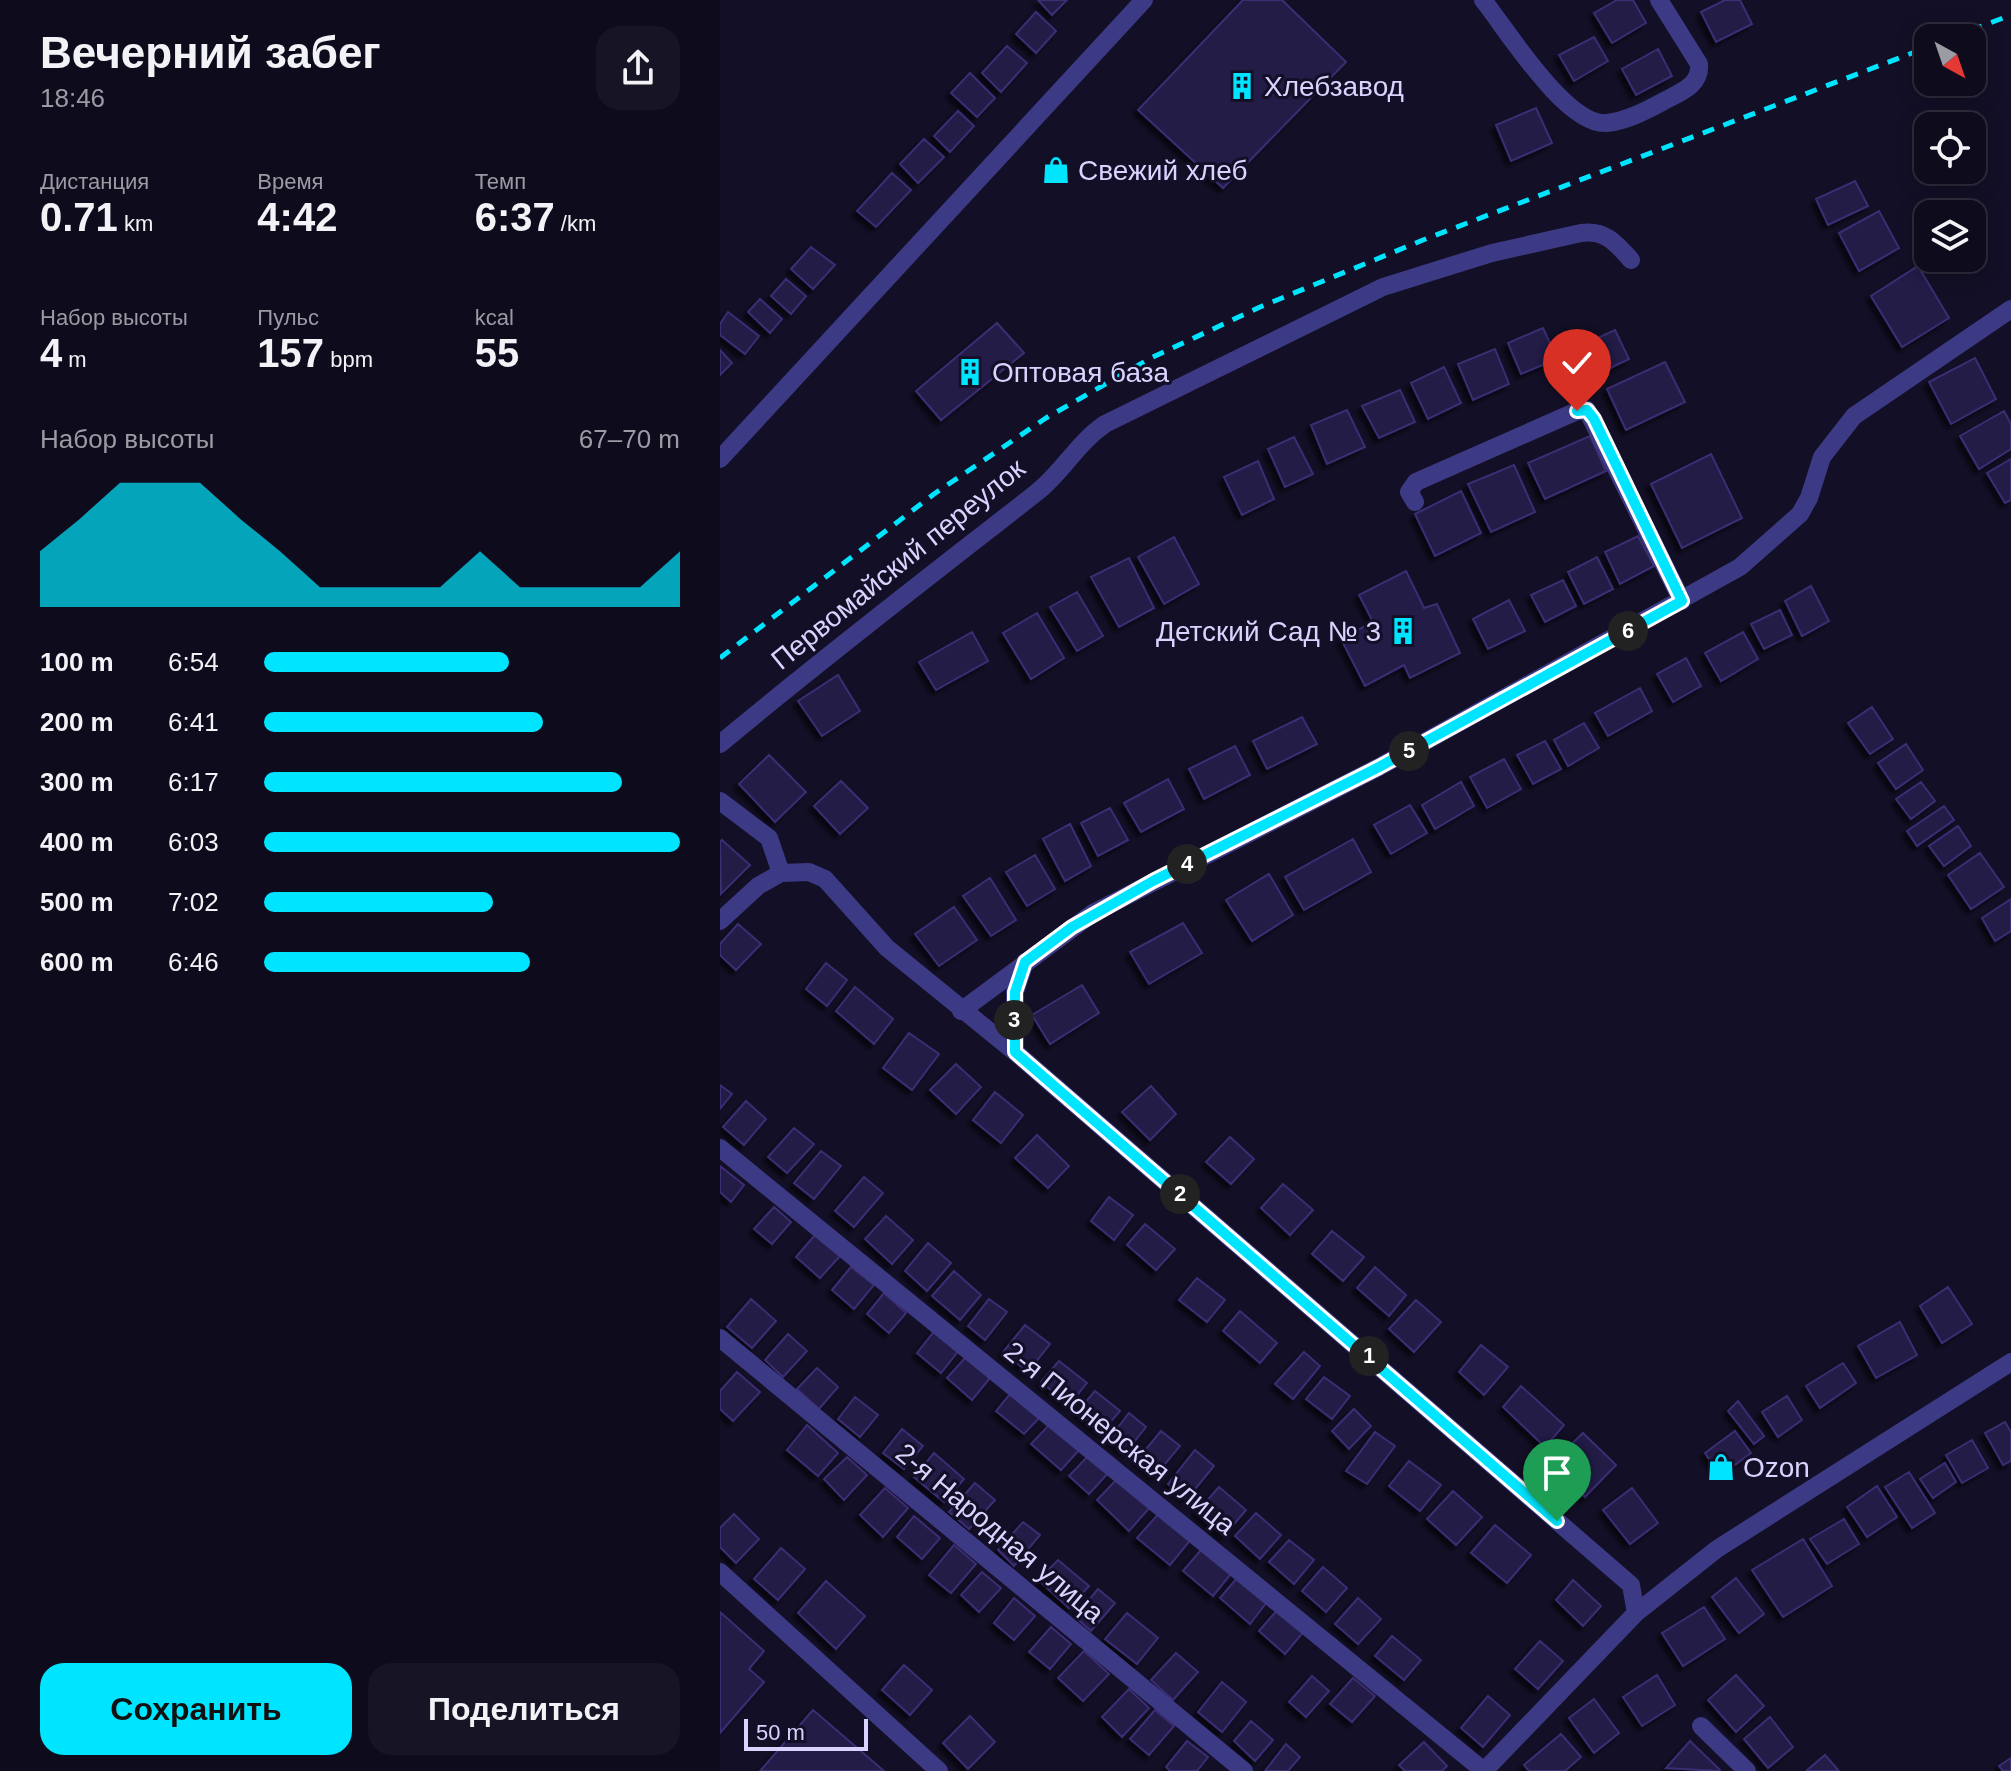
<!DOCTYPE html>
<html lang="ru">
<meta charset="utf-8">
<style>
body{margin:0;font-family:Arial,sans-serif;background:#171425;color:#f1f3f6;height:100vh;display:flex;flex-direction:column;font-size:30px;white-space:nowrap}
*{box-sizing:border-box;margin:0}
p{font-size:26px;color:#9b9ba3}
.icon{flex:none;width:44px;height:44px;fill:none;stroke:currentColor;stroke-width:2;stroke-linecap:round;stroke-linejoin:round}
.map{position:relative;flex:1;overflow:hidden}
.drawer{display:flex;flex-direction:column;background:#0e0b1c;width:720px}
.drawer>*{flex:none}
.needle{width:52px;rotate:140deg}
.fabs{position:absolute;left:1194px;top:24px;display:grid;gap:16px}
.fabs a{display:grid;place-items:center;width:72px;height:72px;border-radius:16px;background:#0e0b1c;box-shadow:0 4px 20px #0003,0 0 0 2px #2e2b3b;font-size:40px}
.scale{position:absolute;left:24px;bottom:20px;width:124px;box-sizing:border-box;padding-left:8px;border:4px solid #d9d4ff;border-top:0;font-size:22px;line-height:28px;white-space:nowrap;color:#d9d4ff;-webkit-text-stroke:6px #130f26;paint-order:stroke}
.pin{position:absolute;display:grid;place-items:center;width:68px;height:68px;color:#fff;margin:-82px -34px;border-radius:50% 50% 50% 0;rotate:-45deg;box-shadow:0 0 8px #0007}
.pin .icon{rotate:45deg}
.km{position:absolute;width:40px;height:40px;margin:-20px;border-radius:50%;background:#222;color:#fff;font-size:22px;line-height:40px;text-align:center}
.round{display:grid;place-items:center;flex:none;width:84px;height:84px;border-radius:24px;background:#171425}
.headline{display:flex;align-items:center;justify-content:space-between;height:136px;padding:0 40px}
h1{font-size:44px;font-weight:600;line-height:60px}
.metrics{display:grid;grid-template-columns:repeat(3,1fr);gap:12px;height:136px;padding:8px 40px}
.metrics div{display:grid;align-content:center}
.metrics b{font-size:40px;font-weight:600}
.metrics small{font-size:22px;font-weight:400}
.metrics p{font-size:22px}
.chart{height:224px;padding:16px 40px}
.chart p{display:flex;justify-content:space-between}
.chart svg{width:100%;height:144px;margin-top:8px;fill:#00e5ff;opacity:.7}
.button{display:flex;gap:16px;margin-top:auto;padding:16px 40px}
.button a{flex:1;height:92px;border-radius:24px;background:#00e5ff;color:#111;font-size:32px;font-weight:600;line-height:92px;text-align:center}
.button a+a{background:#171425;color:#f1f3f6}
ul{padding:0 40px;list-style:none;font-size:26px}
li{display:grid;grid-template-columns:128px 96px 1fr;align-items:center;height:60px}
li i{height:20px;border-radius:10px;background:#00e5ff}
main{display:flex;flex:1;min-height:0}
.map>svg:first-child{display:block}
.building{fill:#241b47;stroke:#3b2d73;stroke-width:2;filter:url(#shadow)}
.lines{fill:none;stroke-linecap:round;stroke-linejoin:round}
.street{stroke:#3d3a85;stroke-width:18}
.rail{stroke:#00e5ff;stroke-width:5;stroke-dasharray:12 10;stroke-linecap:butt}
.route-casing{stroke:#fff;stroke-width:16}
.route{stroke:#00e5ff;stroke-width:10}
.labels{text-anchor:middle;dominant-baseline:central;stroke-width:6;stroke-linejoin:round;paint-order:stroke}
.poi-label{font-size:28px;fill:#d9d4ff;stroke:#130f26;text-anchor:start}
.street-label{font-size:28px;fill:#d9d4ff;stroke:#130f26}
</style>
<main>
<section class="drawer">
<div class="headline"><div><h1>Вечерний забег</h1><p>18:46</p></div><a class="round"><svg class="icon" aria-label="share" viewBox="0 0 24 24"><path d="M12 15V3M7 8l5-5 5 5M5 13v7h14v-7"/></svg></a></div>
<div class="metrics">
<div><p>Дистанция</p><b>0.71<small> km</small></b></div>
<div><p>Время</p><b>4:42</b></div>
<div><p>Темп</p><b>6:37<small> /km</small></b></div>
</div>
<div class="metrics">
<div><p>Набор высоты</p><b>4<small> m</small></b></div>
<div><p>Пульс</p><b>157<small> bpm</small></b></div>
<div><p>kcal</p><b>55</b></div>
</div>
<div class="chart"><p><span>Набор высоты</span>67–70 m</p>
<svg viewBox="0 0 160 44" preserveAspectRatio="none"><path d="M0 44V27L10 17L20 6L30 6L40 6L50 17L60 27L70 38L80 38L90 38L100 38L110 27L120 38L130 38L140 38L150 38L160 27V44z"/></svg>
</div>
<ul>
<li><b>100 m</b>6:54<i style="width:59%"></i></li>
<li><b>200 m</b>6:41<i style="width:67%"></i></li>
<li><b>300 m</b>6:17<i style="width:86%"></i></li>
<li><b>400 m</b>6:03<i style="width:100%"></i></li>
<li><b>500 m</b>7:02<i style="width:55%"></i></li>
<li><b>600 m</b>6:46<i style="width:64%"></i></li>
</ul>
<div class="button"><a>Сохранить</a><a>Поделиться</a></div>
</section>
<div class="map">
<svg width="1291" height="1771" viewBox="0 0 1291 1771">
<defs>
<filter id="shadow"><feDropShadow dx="-4.5" dy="4.5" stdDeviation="2" flood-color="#0009"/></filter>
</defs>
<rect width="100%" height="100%" fill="#130f26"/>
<!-- building -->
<path class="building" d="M318 0H347L332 15Z
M523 0H562L626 62 503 188 418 110Z
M897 0H913L926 23 892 43 874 13Z
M1005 0H1020L1032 24 996 42 981 12Z
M316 12 336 31 316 53 296 34Z
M874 37 888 61 854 81 839 55Z
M287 46 307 63 281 92 262 73Z
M938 49 952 76 916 95 902 69Z
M250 73 275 98 257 117 231 93Z
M816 108 832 143 791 161 776 125Z
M238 111 254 126 230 152 214 136Z
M204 139 224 157 198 183 180 164Z
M172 173 191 190 156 227 137 211Z
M1135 181 1148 206 1108 225 1096 199Z
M1159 211 1179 248 1139 271 1119 233Z
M91 247 115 265 93 289 71 269Z
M1198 266 1229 318 1182 347 1151 296Z
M66 279 86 296 71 314 51 296Z
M40 299 62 319 50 333 28 312Z
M8 312 39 336 25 354 0 335V324Z
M277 323 304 353 221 420 196 391Z
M823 328 837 359 801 374 788 343Z
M895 330 909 359 868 379 853 349Z
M775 349 789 384 753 400 738 364Z
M0 350 12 363 0 375Z
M1255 358 1276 399 1231 424 1209 382Z
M945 362 965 402 906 430 887 389Z
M724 367 741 403 708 419 691 383Z
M680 390 695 422 659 438 642 406Z
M627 410 645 447 607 464 591 425Z
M1284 411 1291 424V449L1259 469 1240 436Z
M870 436 886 471 825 499 808 463Z
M574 437 593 474 565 487 548 449Z
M991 454 1022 518 962 548 931 484Z
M1291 459V500L1285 503 1267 473Z
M538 461 554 499 522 515 504 477Z
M794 465 815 512 771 532 748 484Z
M741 491 761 533 715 556 695 514Z
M918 536 934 566 900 584 885 552Z
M454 537 479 584 444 604 418 557Z
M877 557 893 589 864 604 848 572Z
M409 558 434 608 399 627 371 577Z
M686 571 704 608 717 604 740 653 690 678 684 665 645 686 621 639 653 622 639 595Z
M843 580 856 606 825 622 811 595Z
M1091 586 1109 621 1082 636 1065 601Z
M357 592 383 636 357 651 330 607Z
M789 600 805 631 768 649 753 619Z
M1060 610 1072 635 1044 649 1031 624Z
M317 613 344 658 311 679 283 633Z
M252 632 268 661 216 690 199 662Z
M1023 632 1038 659 1001 681 985 653Z
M966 658 981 686 953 702 937 674Z
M118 675 140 711 102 736 78 701Z
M920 688 932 711 888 736 875 713Z
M1152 707 1173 739 1150 754 1128 723Z
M582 717 597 744 547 769 533 741Z
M864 723 879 748 848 766 834 740Z
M825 741 841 769 813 784 797 755Z
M1186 744 1203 770 1176 789 1158 763Z
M515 746 530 775 484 799 469 769Z
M49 755 86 792 55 822 19 784Z
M784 759 801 789 767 808 750 777Z
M448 779 464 809 421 832 404 803Z
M121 781 148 808 120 834 94 806Z
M741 782 754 806 715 829 702 805Z
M1201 782 1215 801 1191 819 1176 799Z
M690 805 707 833 671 854 654 825Z
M1224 806 1234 820 1197 846 1187 831Z
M390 808 408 840 378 856 361 823Z
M350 824 371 866 345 881 323 839Z
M1238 826 1251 846 1224 866 1209 846Z
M633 839 651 872 584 910 565 877Z
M2 840 30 865 1 894 0 842Z
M1260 853 1284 887 1251 909 1228 875Z
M315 855 335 889 307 906 286 872Z
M549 874 573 915 532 941 506 900Z
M270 878 296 920 271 936 243 896Z
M1291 899V931L1275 941 1262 918Z
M234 907 257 940 219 966 195 934Z
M463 923 482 953 429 984 410 952Z
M18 924 41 944 16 970 0 955V944Z
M106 963 127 980 107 1006 86 989Z
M362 985 379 1013 330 1044 312 1015Z
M135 987 173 1019 154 1044 116 1011Z
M189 1033 219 1054 192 1090 163 1068Z
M236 1064 261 1087 236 1114 210 1090Z
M0 1085 12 1094 0 1109Z
M431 1086 456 1114 430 1140 402 1112Z
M275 1092 303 1115 281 1143 253 1120Z
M26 1101 46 1119 24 1145 3 1127Z
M74 1128 94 1144 67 1173 48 1157Z
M317 1135 349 1166 328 1188 295 1158Z
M510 1137 534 1159 511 1184 486 1162Z
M101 1151 121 1166 94 1199 74 1183Z
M0 1166 24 1185 11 1202 0 1192Z
M144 1177 163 1193 134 1227 115 1211Z
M563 1184 593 1210 570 1235 541 1208Z
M389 1197 413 1215 394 1240 371 1221Z
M54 1207 71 1222 52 1244 34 1229Z
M166 1216 193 1240 172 1264 145 1239Z
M425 1224 455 1249 436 1270 407 1245Z
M612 1231 644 1257 623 1281 592 1254Z
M95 1235 120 1256 100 1278 76 1257Z
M208 1243 231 1263 207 1291 185 1271Z
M131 1267 154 1285 134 1309 112 1290Z
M655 1267 686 1295 669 1316 637 1288Z
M234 1271 261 1295 240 1320 212 1296Z
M477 1278 505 1300 487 1322 459 1300Z
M1228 1287 1252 1324 1222 1343 1200 1306Z
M164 1293 186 1313 169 1333 147 1314Z
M31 1299 56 1321 32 1348 7 1327Z
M269 1299 287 1312 265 1340 248 1326Z
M696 1300 721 1322 694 1352 669 1329Z
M520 1311 557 1343 540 1363 503 1331Z
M1180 1322 1197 1355 1156 1378 1138 1346Z
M305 1325 330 1344 308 1372 283 1352Z
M216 1329 240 1349 221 1373 197 1353Z
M68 1334 87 1351 63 1377 45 1360Z
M761 1345 788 1367 764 1395 739 1372Z
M584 1352 600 1366 573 1399 555 1384Z
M246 1357 270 1378 252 1400 227 1378Z
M339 1361 367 1383 349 1405 321 1382Z
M1123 1363 1136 1383 1100 1408 1086 1386Z
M97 1368 118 1387 99 1409 77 1389Z
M17 1372 40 1392 13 1421 0 1409V1391Z
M604 1377 630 1396 612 1419 586 1399Z
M801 1386 844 1425 825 1447 783 1407Z
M375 1391 400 1411 382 1432 357 1412Z
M290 1394 319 1418 304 1434 276 1411Z
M1067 1396 1082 1420 1058 1437 1042 1412Z
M135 1397 158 1415 140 1437 118 1419Z
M1018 1401 1044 1436 1034 1444 1008 1411Z
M634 1409 651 1426 629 1449 612 1431Z
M409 1413 426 1427 406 1452 389 1439Z
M1285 1422 1291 1432V1461L1283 1465 1265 1433Z
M87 1425 118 1453 98 1476 67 1450Z
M329 1425 359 1450 341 1470 311 1444Z
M182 1429 203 1446 184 1469 163 1453Z
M441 1431 460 1446 435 1476 417 1460Z
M1015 1431 1031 1453 1000 1476 985 1453Z
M655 1432 675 1446 647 1484 626 1471Z
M863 1433 896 1465 865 1497 831 1464Z
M1252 1440 1268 1468 1242 1483 1226 1455Z
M475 1450 494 1466 467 1499 448 1484Z
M214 1453 244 1479 224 1502 194 1477Z
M370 1454 389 1472 369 1494 349 1476Z
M127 1457 147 1475 124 1500 104 1479Z
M689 1461 721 1485 700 1511 669 1486Z
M1225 1463 1236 1482 1213 1498 1200 1479Z
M1189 1472 1215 1513 1192 1528 1165 1487Z
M400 1476 432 1505 409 1531 377 1500Z
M255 1483 275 1500 249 1529 229 1512Z
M1157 1486 1177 1517 1147 1537 1127 1507Z
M499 1487 526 1510 504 1536 477 1512Z
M165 1488 188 1508 163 1537 140 1515Z
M912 1488 938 1523 910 1544 883 1510Z
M733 1491 762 1517 736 1545 707 1519Z
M441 1511 473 1537 450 1565 417 1538Z
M536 1513 561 1535 540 1559 515 1536Z
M14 1514 39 1539 16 1563 0 1547V1528Z
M194 1516 220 1538 202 1559 177 1537Z
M1124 1519 1139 1544 1107 1564 1090 1539Z
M303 1522 320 1535 294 1566 278 1550Z
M775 1525 811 1555 787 1583 751 1553Z
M1083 1539 1112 1586 1063 1617 1032 1570Z
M569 1540 594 1560 574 1584 549 1562Z
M234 1545 256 1564 231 1593 209 1575Z
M61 1548 85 1569 58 1600 34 1579Z
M481 1550 511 1574 493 1596 463 1571Z
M338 1560 369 1586 349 1608 318 1580Z
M603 1567 627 1588 606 1612 582 1591Z
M262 1572 281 1588 259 1612 241 1595Z
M518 1577 547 1602 530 1624 500 1598Z
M1016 1578 1044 1614 1019 1633 992 1597Z
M853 1580 881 1606 863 1626 836 1600Z
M106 1581 145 1616 116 1649 78 1613Z
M378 1589 395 1603 371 1631 355 1617Z
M294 1598 315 1616 294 1640 274 1623Z
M638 1598 661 1619 638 1644 615 1624Z
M984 1607 1005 1639 963 1666 942 1633Z
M559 1608 585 1630 565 1654 539 1631Z
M0 1612 44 1651 29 1669 44 1682 0 1733Z
M407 1613 438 1638 417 1664 385 1639Z
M331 1627 351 1644 330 1669 309 1652Z
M672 1636 701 1660 684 1680 655 1656Z
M820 1641 843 1661 818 1689 795 1669Z
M364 1651 389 1674 363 1701 338 1678Z
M456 1653 478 1672 453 1700 431 1680Z
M184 1665 212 1690 190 1715 162 1690Z
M937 1675 955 1705 922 1726 903 1697Z
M1016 1675 1044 1706 1016 1732 988 1700Z
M592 1676 609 1691 586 1717 569 1702Z
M633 1678 655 1696 632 1722 610 1704Z
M502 1682 526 1702 502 1732 478 1712Z
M409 1689 429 1708 402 1737 382 1717Z
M768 1696 790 1715 763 1747 741 1728Z
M874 1699 899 1733 874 1753 849 1718Z
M93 1710 164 1771H40Z
M435 1710 454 1726 429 1755 410 1739Z
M250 1716 275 1742 248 1769 223 1743Z
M1050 1717 1073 1747 1048 1768 1024 1739Z
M531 1721 553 1740 535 1761 514 1741Z
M841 1734 861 1757 845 1771H809L804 1765Z
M467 1741 488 1757 477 1771H450L446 1767Z
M970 1741 1000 1770 999 1771 946 1768Z
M704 1742 727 1766 722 1771H685L679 1765Z
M566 1744 580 1757 568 1771H545Z
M1105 1755 1119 1771H1086Z
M1291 1758V1771H1283L1279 1766Z"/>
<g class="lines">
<!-- street -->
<path class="street" d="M763 0C787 30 847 127 887 123 907 121 927 110 944 101 961 92 981 85 979 64L939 0
M0 459 424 0
M695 502 689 492 696 482 857 411 867 410 962 601
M0 744C103 658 210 576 316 493 342 473 357 443 385 424L663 287 772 253 861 233C886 230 896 243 911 260
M0 801 49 838 61 873
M0 921 38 886 61 873 89 872 105 879 167 948 295 1052 911 1585 916 1613
M241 1011 373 913 659 767 1020 567 1080 514 1089 498 1102 457 1134 416 1291 309
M295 1052V992L305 962
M0 1148 764 1771
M0 1338 524 1771
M0 1572 219 1771
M981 1726 1027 1771
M764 1771 916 1613 997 1549 1291 1362"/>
<!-- rail -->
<path class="rail" d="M1230 38 1291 15
M0 658 214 494 326 418 431 358 540 307 703 240 1208 47"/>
</g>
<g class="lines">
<!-- route casing -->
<g class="route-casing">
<path id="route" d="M837 1521 295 1052V992L305 962 352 927 433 881 659 767 962 601 874 419 867 410 857 411"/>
</g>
<!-- route -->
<use href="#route" class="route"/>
</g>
<!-- icons -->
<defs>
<g id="building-bare" transform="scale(2.16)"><path d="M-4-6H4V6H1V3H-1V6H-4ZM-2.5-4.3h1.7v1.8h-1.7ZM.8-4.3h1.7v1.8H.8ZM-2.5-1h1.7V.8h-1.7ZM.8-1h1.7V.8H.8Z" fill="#00e5ff" stroke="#130f26" stroke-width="2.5" paint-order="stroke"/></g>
<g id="shop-bare" transform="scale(2.16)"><path d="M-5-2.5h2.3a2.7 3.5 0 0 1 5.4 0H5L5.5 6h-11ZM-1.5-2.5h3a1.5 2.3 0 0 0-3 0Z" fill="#00e5ff" stroke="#130f26" stroke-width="2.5" paint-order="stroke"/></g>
</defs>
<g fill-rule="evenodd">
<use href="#building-bare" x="522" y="86"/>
<use href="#shop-bare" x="336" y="170"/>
<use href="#building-bare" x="250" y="372"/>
<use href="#building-bare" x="683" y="631"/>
<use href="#shop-bare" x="1001" y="1467"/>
</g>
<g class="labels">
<!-- poi labels -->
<g class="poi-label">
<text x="544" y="86">Хлебзавод</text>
<text x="358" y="170">Свежий хлеб</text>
<text x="272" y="372">Оптовая база</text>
<text x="661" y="631" text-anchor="end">Детский Сад № 3</text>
<text x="1023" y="1467">Ozon</text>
</g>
<!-- street labels -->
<g class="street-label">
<text transform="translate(178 564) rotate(-39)">Первомайский переулок</text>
<text transform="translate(400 1438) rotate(39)">2-я Пионерская улица</text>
<text transform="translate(280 1533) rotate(40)">2-я Народная улица</text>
</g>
</g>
</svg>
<div class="fabs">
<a><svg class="needle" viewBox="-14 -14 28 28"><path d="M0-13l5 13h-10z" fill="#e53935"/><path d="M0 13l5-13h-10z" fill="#9b9ba3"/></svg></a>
<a><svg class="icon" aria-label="locate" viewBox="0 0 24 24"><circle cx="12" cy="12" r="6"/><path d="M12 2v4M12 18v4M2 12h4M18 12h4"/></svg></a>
<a><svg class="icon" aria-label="layers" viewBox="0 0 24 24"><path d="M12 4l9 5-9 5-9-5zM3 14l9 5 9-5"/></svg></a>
</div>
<div class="scale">50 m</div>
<div class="pin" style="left:837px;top:1521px;background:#1e9e55"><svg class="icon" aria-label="arrive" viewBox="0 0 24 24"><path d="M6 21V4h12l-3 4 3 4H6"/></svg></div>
<div class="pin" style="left:857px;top:411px;background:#d93025"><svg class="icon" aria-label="check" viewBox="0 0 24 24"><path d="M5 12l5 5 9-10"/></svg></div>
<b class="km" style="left:649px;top:1356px">1</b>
<b class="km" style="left:460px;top:1194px">2</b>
<b class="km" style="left:294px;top:1020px">3</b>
<b class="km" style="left:467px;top:864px">4</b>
<b class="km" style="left:689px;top:751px">5</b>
<b class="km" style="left:908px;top:631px">6</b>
</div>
</main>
